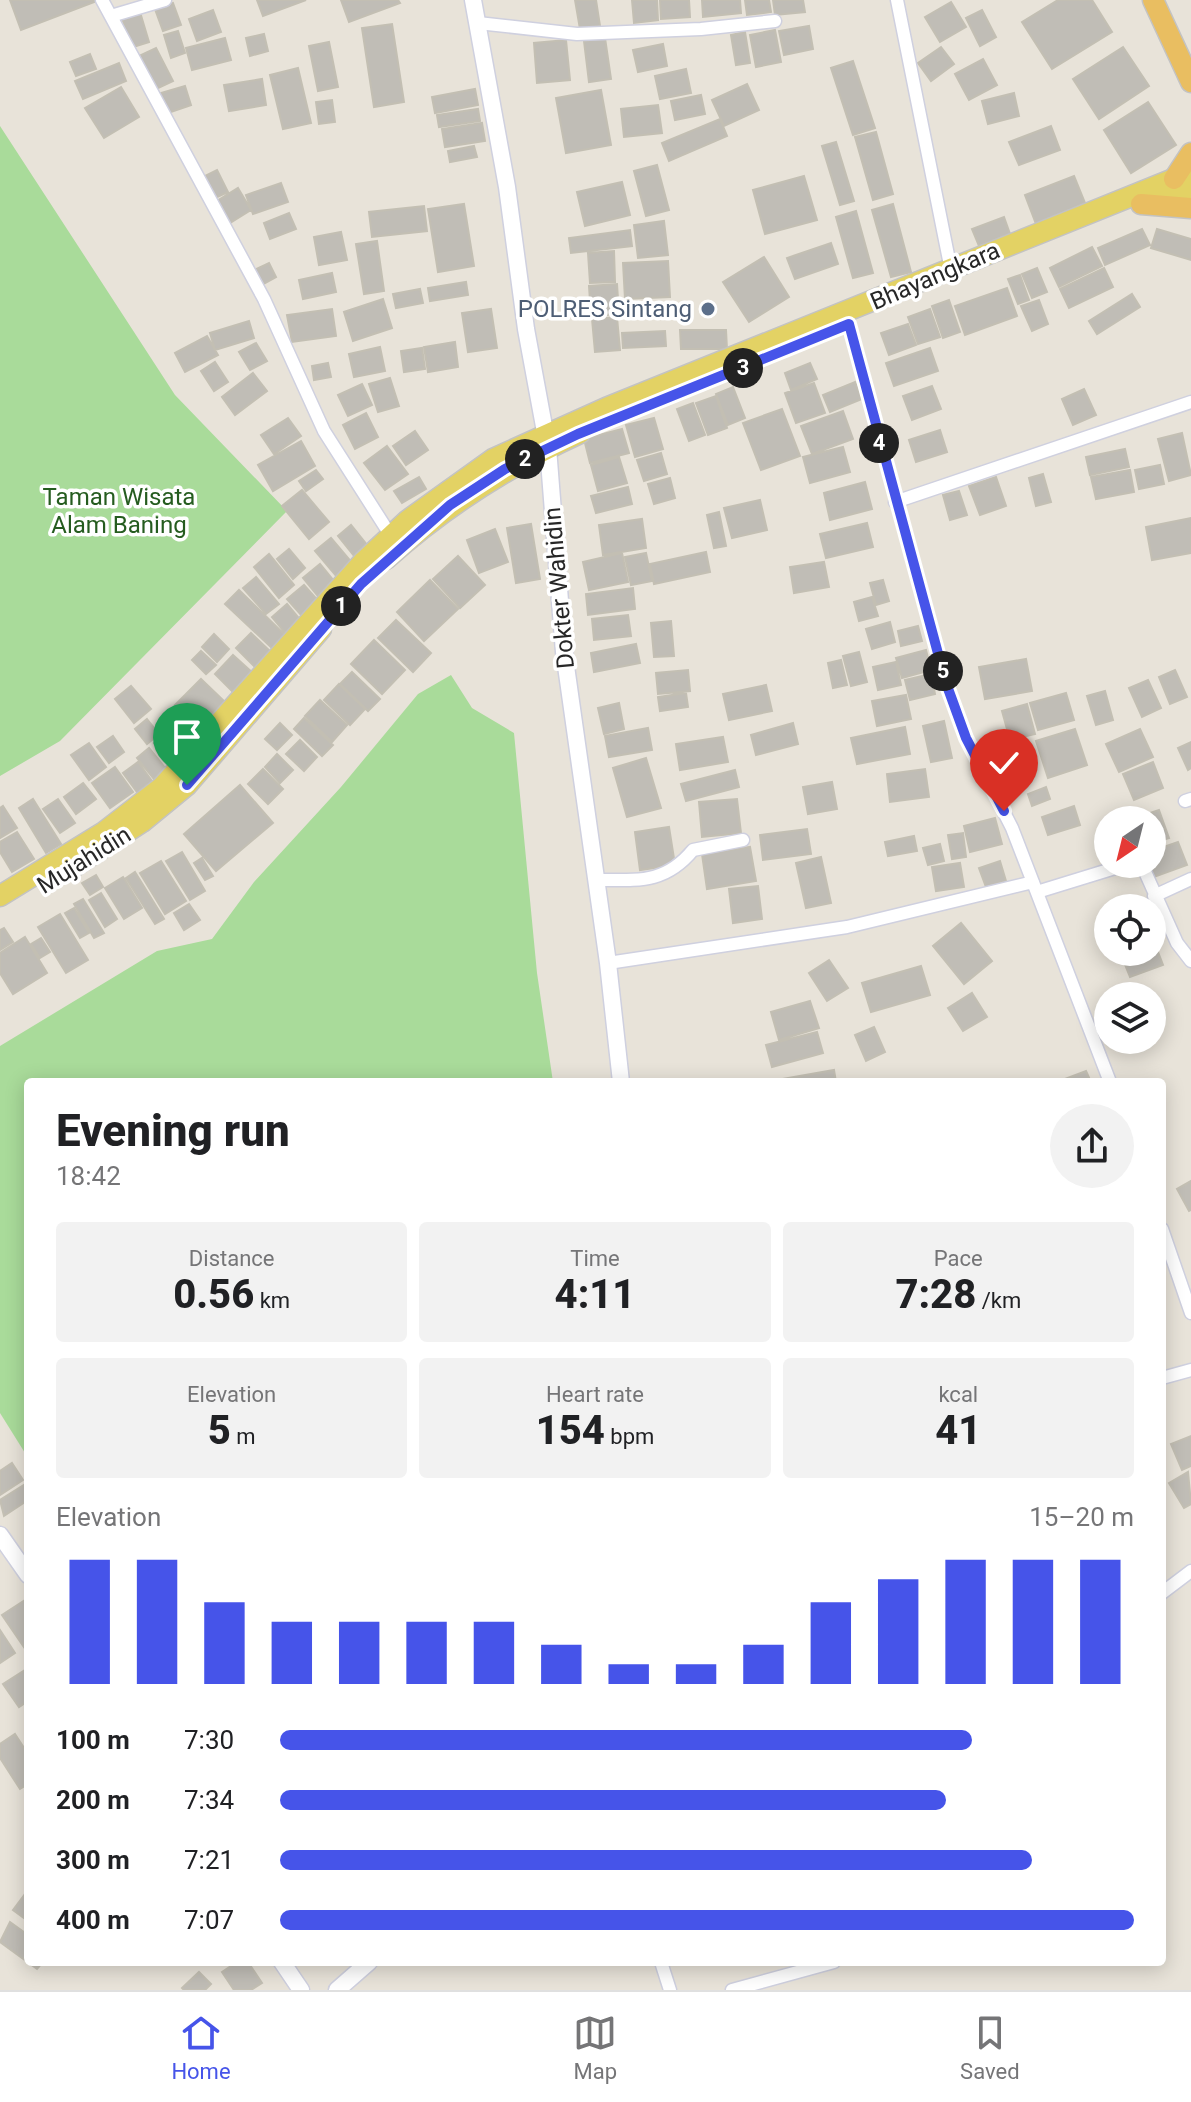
<!DOCTYPE html>
<meta charset="utf-8">
<style>
body{margin:0;font-family:Roboto,sans-serif;background:#f2f2f2;color:#202124;height:100vh;display:flex;flex-direction:column;font-size:30px;white-space:nowrap}
*{box-sizing:border-box;margin:0}
p{font-size:26px;color:#757577}
.icon{flex:none;width:44px;height:44px;fill:none;stroke:currentColor;stroke-width:2;stroke-linecap:round;stroke-linejoin:round}
.map{position:relative;flex:1;overflow:hidden}
.details{position:absolute;left:24px;top:1078px;width:1142px;height:888px;display:flex;flex-direction:column;background:#fff;border-radius:8px;box-shadow:0 4px 20px #0003}
.details>*{flex:none}
.needle{width:52px;rotate:215deg}
.buttons{position:absolute;left:1094px;top:806px;display:grid;gap:16px}
.buttons a{display:grid;place-items:center;width:72px;height:72px;border-radius:50%;background:#fff;box-shadow:0 4px 20px #0003;font-size:40px}
.pin{position:absolute;display:grid;place-items:center;width:68px;height:68px;color:#fff;margin:-82px -34px;border-radius:50% 50% 50% 0;rotate:-45deg;box-shadow:0 0 8px #0007}
.pin .icon{rotate:45deg}
.km{position:absolute;width:40px;height:40px;margin:-20px;border-radius:50%;background:#222;color:#fff;font-size:22px;line-height:40px;text-align:center}
.round{display:grid;place-items:center;flex:none;width:84px;height:84px;border-radius:42px;background:#f2f2f2}
.overview{display:flex;align-items:center;justify-content:space-between;height:136px;padding:0 32px}
h1{font-size:44px;font-weight:800;line-height:60px}
.metrics{display:grid;grid-template-columns:repeat(3,1fr);gap:12px;height:136px;padding:8px 32px}
.metrics div{display:grid;align-content:center;border-radius:8px;background:#f2f2f2;text-align:center}
.metrics b{font-size:40px;font-weight:800}
.metrics small{font-size:22px;font-weight:400}
.metrics p{font-size:22px}
.chart{height:224px;padding:16px 32px}
.chart p{display:flex;justify-content:space-between}
.chart svg{width:100%;height:144px;margin-top:8px;stroke:#4654e9;stroke-width:6}
ul{padding:0 32px;list-style:none;font-size:26px}
li{display:grid;grid-template-columns:128px 96px 1fr;align-items:center;height:60px}
li i{height:20px;border-radius:10px;background:#4654e9}
.menu{display:flex;justify-content:space-around;align-items:center;height:112px;border-top:2px solid #e0e0e0;background:#fff;font-size:22px;color:#757577}
.menu a{display:grid;justify-items:center;gap:4px}
.menu .selected{color:#4654e9}
.map>svg:first-child{display:block}
.green{fill:#a9db9a}
.building{fill:#c0bdb6;stroke:#c3bfb3;stroke-width:2}
.lines{fill:none;stroke-linecap:round;stroke-linejoin:round}
.minor-casing{stroke:#cfd0df;stroke-width:15}
.tertiary-casing{stroke:#cfd0df;stroke-width:19}
.primary-casing{stroke:#c3c3c3;stroke-width:23}
.trunk-casing{stroke:#c3c3c3;stroke-width:23}
.minor{stroke:#fff;stroke-width:12}
.tertiary{stroke:#fff;stroke-width:16}
.primary{stroke:#e3d264;stroke-width:20}
.trunk{stroke:#e9be61;stroke-width:20}
.route-casing{stroke:#fff;stroke-width:16}
.route{stroke:#4654e9;stroke-width:10}
.service-dot{fill:#5c6f8a;stroke:#fff;stroke-width:3}
.labels{text-anchor:middle;dominant-baseline:central;stroke-width:7;stroke-linejoin:round;paint-order:stroke}
.street-label{font-size:24px;fill:#272727;stroke:#fff}
.service-label{font-size:24px;fill:#4e5e75;stroke:#fff;text-anchor:end}
.park-label{font-size:24px;fill:#255c1f;stroke:#fff}
</style>
<div class="map">
<svg width="1191" height="1990" viewBox="0 0 1191 1990">
<rect width="100%" height="100%" fill="#e8e3d9"/>
<!-- green -->
<path class="green" d="M0 126 175 395 287 511 60 741 0 776Z
M451 675 472 708 514 733 537 973 553 1082H28V1455L25 1453 0 1413V1046L157 951 212 939 254 882 341 787 418 694Z"/>
<!-- building -->
<path class="building" d="M10 0H94V2L21 30Z
M257 0H306L263 16Z
M341 0H398L400 3 349 22Z
M575 0H596L600 26 580 29Z
M632 0H657L658 20 634 23Z
M660 0H689L690 17 661 19Z
M702 0H740L741 13 703 17Z
M745 0H769L771 12 747 15Z
M773 0H803L805 12 775 15Z
M1058 0H1092L1112 32 1052 69 1022 22Z
M951 2 966 27 940 42 925 17Z
M173 3 181 25 163 31 155 9Z
M213 10 221 32 197 41 189 19Z
M982 10 996 37 980 46 966 18Z
M140 12 149 42 130 48 122 17Z
M392 24 404 102 374 107 362 28Z
M809 26 813 49 784 55 779 31Z
M775 30 781 62 756 67 750 35Z
M178 31 185 53 171 58 164 35Z
M745 32 750 63 736 65 731 35Z
M264 34 268 51 250 56 246 38Z
M225 38 231 60 192 70 186 48Z
M605 38 611 79 589 82 584 41Z
M566 40 570 80 537 83 534 43Z
M329 42 338 87 318 91 309 46Z
M663 44 667 66 638 72 633 50Z
M941 47 954 64 931 81 918 63Z
M1123 47 1149 86 1099 119 1073 79Z
M156 48 173 81 154 90 137 57Z
M90 54 96 69 76 76 70 62Z
M983 59 997 85 969 100 955 74Z
M853 61 875 128 853 135 831 68Z
M119 63 126 81 83 99 75 81Z
M298 68 311 123 283 129 270 75Z
M686 69 691 93 660 99 655 76Z
M262 79 266 105 229 111 224 85Z
M747 84 759 110 724 126 712 100Z
M185 86 191 105 165 114 158 94Z
M121 87 139 117 104 138 85 108Z
M475 89 478 105 435 113 432 97Z
M601 90 611 145 566 153 556 98Z
M1014 93 1019 116 988 124 982 101Z
M701 95 705 114 675 120 671 101Z
M332 100 335 122 319 124 316 102Z
M1148 102 1176 145 1131 173 1104 130Z
M658 105 662 133 624 137 621 109Z
M478 109 480 121 439 127 437 115Z
M720 119 727 136 669 161 662 143Z
M482 123 485 141 445 147 442 129Z
M1051 126 1060 150 1019 165 1009 142Z
M876 132 893 194 873 200 855 137Z
M836 142 854 201 840 205 822 146Z
M474 146 477 157 450 162 448 151Z
M657 165 669 210 646 216 634 171Z
M217 170 228 192 211 200 201 178Z
M804 176 817 220 765 234 753 190Z
M1074 176 1085 203 1036 224 1025 195Z
M622 182 630 215 585 226 577 192Z
M281 183 288 202 253 214 246 195Z
M238 188 251 210 225 226 212 204Z
M464 204 474 266 438 272 428 209Z
M893 204 911 272 891 277 872 210Z
M424 206 427 231 372 237 369 212Z
M856 211 873 273 853 278 836 217Z
M289 213 296 229 270 239 264 223Z
M1004 217 1010 234 979 246 972 229Z
M664 221 668 255 638 258 634 225Z
M1142 229 1150 245 1105 265 1098 248Z
M1157 229 1191 239V260L1151 248Z
M630 230 632 246 571 253 569 238Z
M341 232 347 260 319 265 314 237Z
M377 241 384 291 364 294 356 244Z
M831 243 838 264 795 279 787 258Z
M1092 247 1102 266 1059 287 1050 268Z
M614 251 615 282 590 283 588 253Z
M764 257 789 297 749 322 723 282Z
M668 261 670 297 625 299 623 263Z
M269 263 276 277 260 286 252 271Z
M1037 268 1047 292 1032 298 1022 274Z
M1104 268 1113 287 1069 308 1060 289Z
M332 273 336 292 303 299 299 280Z
M1020 275 1029 300 1018 304 1008 279Z
M466 282 468 295 430 301 428 288Z
M617 284 619 314 591 316 589 286Z
M1007 288 1017 316 965 335 955 306Z
M420 289 423 303 396 308 393 294Z
M1132 294 1140 307 1097 334 1089 321Z
M383 299 392 328 353 341 344 312Z
M949 300 960 332 943 338 932 306Z
M1039 300 1048 324 1032 331 1021 306Z
M332 309 336 336 292 342 287 315Z
M491 309 497 348 468 352 462 313Z
M930 309 940 337 918 344 908 317Z
M617 317 620 350 595 352 592 319Z
M249 321 254 338 215 350 210 333Z
M908 324 916 345 889 355 881 333Z
M680 330H726L727 349H681Z
M665 331 666 346 623 348 622 333Z
M207 336 218 355 185 372 175 353Z
M455 342 458 367 428 372 424 347Z
M256 343 267 361 250 370 239 352Z
M380 347 385 371 354 377 349 354Z
M422 348 425 369 404 372 401 351Z
M930 348 938 371 894 386 886 363Z
M215 362 228 382 214 391 201 371Z
M328 363 331 377 314 380 312 366Z
M810 363 817 379 791 390 785 373Z
M253 373 267 391 235 415 222 397Z
M390 378 399 406 378 412 369 384Z
M855 382 862 399 830 412 823 395Z
M814 383 825 413 796 423 785 393Z
M362 384 372 405 348 416 338 395Z
M932 386 941 409 912 420 903 396Z
M733 387 745 418 728 425 716 394Z
M1084 389 1096 415 1073 425 1062 399Z
M716 396 727 428 708 435 696 403Z
M693 403 705 435 689 441 677 409Z
M782 409 800 456 761 470 743 423Z
M843 411 853 439 812 454 801 426Z
M366 413 378 437 355 449 343 425Z
M288 418 301 436 274 454 261 435Z
M654 418 663 449 635 457 626 425Z
M622 429 629 453 590 463 584 439Z
M940 430 947 452 916 462 909 440Z
M415 431 428 450 406 465 393 446Z
M1182 433 1191 475 1169 481 1158 439Z
M301 441 315 466 273 491 258 465Z
M387 446 408 474 385 490 364 463Z
M843 447 850 472 810 483 803 457Z
M1125 449 1129 467 1090 475 1086 457Z
M661 453 667 474 644 481 637 460Z
M619 457 627 483 598 491 591 465Z
M1160 465 1164 484 1139 489 1135 470Z
M316 470 323 479 306 491 299 481Z
M1130 470 1134 492 1096 499 1091 477Z
M1043 474 1051 502 1036 506 1029 478Z
M419 477 426 489 402 503 394 491Z
M996 477 1006 506 980 515 969 486Z
M670 478 675 498 654 504 648 484Z
M865 482 872 509 830 520 824 493Z
M628 487 632 504 596 513 591 496Z
M302 490 329 522 309 539 282 506Z
M959 491 967 515 950 520 943 495Z
M760 500 767 530 732 538 724 508Z
M719 512 726 546 714 548 707 515Z
M1191 518V553L1152 560 1146 527Z
M642 519 646 548 603 555 599 525Z
M867 523 873 547 826 558 820 534Z
M531 524 540 579 516 583 507 528Z
M351 525 372 551 359 562 338 536Z
M495 529 508 562 479 573 467 540Z
M331 538 354 565 338 578 315 551Z
M289 549 305 568 293 579 277 559Z
M706 552 710 572 654 584 650 564Z
M622 553 628 582 589 590 583 562Z
M646 553 652 581 631 585 625 557Z
M269 554 294 585 279 598 254 567Z
M458 556 485 585 460 608 433 579Z
M824 562 829 587 794 593 790 567Z
M320 564 339 587 322 601 303 578Z
M256 577 279 604 266 614 243 588Z
M430 580 458 609 424 641 397 612Z
M883 580 889 601 876 605 870 583Z
M304 585 320 603 303 617 287 599Z
M633 588 635 609 588 615 586 594Z
M239 590 285 635 272 648 225 604Z
M872 597 878 616 859 621 854 602Z
M287 604 302 622 287 635 272 617Z
M628 615 631 636 594 640 592 619Z
M396 620 431 653 413 672 378 638Z
M671 621 674 656 654 657 651 623Z
M890 622 895 642 872 649 866 629Z
M918 626 922 641 901 646 898 631Z
M251 633 273 654 258 670 236 648Z
M214 634 229 649 217 662 202 647Z
M374 640 405 670 382 694 351 664Z
M636 644 640 663 594 672 591 653Z
M926 650 931 670 902 678 896 658Z
M201 651 216 665 206 674 192 660Z
M859 652 867 682 851 686 843 656Z
M233 655 255 675 236 695 215 674Z
M1026 659 1032 691 985 699 979 667Z
M841 660 847 685 833 688 828 663Z
M896 662 901 685 878 690 873 667Z
M688 670 690 691 658 694 656 673Z
M1175 670 1187 697 1170 704 1159 677Z
M352 672 380 699 368 711 340 684Z
M931 674 935 694 910 700 905 680Z
M201 679 225 702 199 728 175 705Z
M1148 680 1161 708 1142 717 1129 688Z
M339 684 365 709 350 725 324 700Z
M766 685 772 711 729 720 723 694Z
M131 686 151 709 134 723 115 699Z
M1105 691 1113 720 1096 725 1087 696Z
M686 693 688 707 660 711 658 697Z
M1066 693 1074 720 1038 730 1030 703Z
M906 695 911 719 877 726 872 701Z
M320 700 347 725 332 742 305 716Z
M619 703 624 729 604 734 598 708Z
M1027 704 1035 734 1010 740 1002 711Z
M182 715 199 731 190 741 173 724Z
M304 718 333 745 322 756 294 729Z
M147 719 159 734 147 744 135 729Z
M944 721 952 758 931 762 923 726Z
M280 723 292 735 277 750 265 739Z
M793 723 798 744 756 755 751 735Z
M905 727 910 754 857 764 851 738Z
M169 728 186 745 171 760 154 743Z
M648 728 652 750 609 757 605 736Z
M1075 729 1087 765 1048 778 1036 741Z
M1140 729 1153 757 1119 772 1106 744Z
M113 736 124 752 109 763 97 747Z
M723 737 728 762 680 770 676 744Z
M300 740 317 757 304 771 286 754Z
M1191 742V768L1188 770 1178 748Z
M89 743 106 767 89 780 71 755Z
M149 748 166 769 154 779 137 758Z
M277 754 293 770 280 783 265 767Z
M646 758 661 808 627 817 613 768Z
M138 762 152 781 137 792 123 773Z
M1153 762 1163 788 1134 800 1123 774Z
M115 767 133 792 110 808 92 783Z
M263 769 283 789 268 804 248 784Z
M925 769 929 797 890 802 887 774Z
M735 770 739 787 686 801 681 784Z
M832 782 837 809 808 814 803 787Z
M83 783 96 799 76 814 64 797Z
M240 785 273 823 216 871 184 834Z
M1046 787 1050 799 1032 806 1028 794Z
M33 799 61 844 46 853 19 808Z
M58 799 75 823 60 833 43 809Z
M737 799 741 833 702 837 699 802Z
M3 806 17 828 0 838V808Z
M1074 806 1080 825 1048 835 1042 817Z
M1159 810 1169 838 1152 843V820H1129Z
M995 818 1002 844 970 852 964 826Z
M669 827 675 865 640 870 635 832Z
M807 829 811 854 763 860 760 835Z
M17 832 34 859 12 872 0 852V842Z
M963 833 966 857 952 859 948 835Z
M914 836 917 851 888 856 885 842Z
M1178 842 1187 865 1151 878 1146 864H1152V851Z
M940 844 944 861 928 865 923 848Z
M750 847 756 881 707 889 702 854Z
M182 852 205 891 190 900 166 861Z
M821 857 831 903 806 908 796 863Z
M202 858 213 876 205 880 194 863Z
M161 861 186 901 165 914 140 873Z
M1000 861 1006 881 986 887 979 868Z
M960 863 964 887 936 891 932 867Z
M135 872 164 919 155 924 126 878Z
M96 875 103 887 90 895 82 883Z
M123 877 142 908 124 919 105 888Z
M758 886 762 919 733 923 729 889Z
M101 893 117 919 105 927 89 900Z
M83 899 104 933 94 938 74 904Z
M189 904 200 920 184 930 174 913Z
M74 908 89 933 80 938 65 913Z
M60 914 88 960 66 973 38 927Z
M961 923 992 961 964 984 933 946Z
M4 928 13 942 0 950V930Z
M25 937 47 973 13 994 0 973V953Z
M41 938 50 952 40 958 31 944Z
M1153 939 1163 965 1130 977 1120 952H1152Z
M829 960 848 988 827 1001 809 973Z
M921 966 930 995 871 1012 862 983Z
M972 993 987 1017 963 1031 948 1008Z
M810 1001 819 1028 779 1040 771 1012Z
M874 1027 885 1052 866 1061 855 1035Z
M817 1032 823 1053 772 1067 766 1045Z
M834 1070 836 1082H782V1079Z
M1086 1071 1091 1082H1057Z
M1191 1181V1210L1189 1211 1177 1189Z
M1191 1436V1466L1182 1470 1171 1444Z
M12 1463 23 1480 0 1495V1471Z
M1188 1472 1191 1504 1184 1508 1169 1483Z
M27 1483 28 1500 4 1516 0 1500Z
M28 1598V1653L2 1615Z
M0 1630 15 1653 0 1663Z
M28 1668V1701L19 1707 3 1684Z
M15 1734 28 1754V1784L20 1789 0 1758V1744Z
M28 1890V1921L13 1910Z
M10 1922 28 1935V1962H43L37 1969 0 1942Z
M237 1962H248L262 1983 251 1990H234L222 1972Z
M199 1972 211 1984 205 1990H184L182 1988Z"/>
<g class="lines">
<!-- minor casing -->
<g class="minor-casing">
<path id="minor" d="M102 0 264 299 324 431 391 536
M897 0 951 270
M111 16 165 0
M478 23 577 34 701 29 775 21
M849 324 946 683 966 738 1012 828 1110 1082
M895 502 1191 402
M1185 801 1191 799
M597 880C638 880 665 884 693 850L743 840
M1037 892 1128 864 1142 865 1177 943 1191 961
M1154 896 1191 879
M608 963 847 927 1033 882
M1162 1229 1191 1313
M1162 1378 1191 1370
M1162 1593 1191 1571
M661 1962 670 1990
M732 1990 834 1962"/>
</g>
<!-- tertiary casing -->
<g class="tertiary-casing">
<path id="tertiary" d="M473 0 507 187 526 329 548 448 564 652 608 963 621 1082
M0 1535 28 1575
M282 1962 301 1990
M337 1990 369 1962"/>
</g>
<!-- primary casing -->
<g class="primary-casing">
<path id="primary" d="M1143 203 1191 191
M386 559C445 506 508 466 580 433
M75 866 142 822 187 785 321 629
M0 896 104 832 162 787 364 561 408 520 493 459 606 408 1191 172"/>
</g>
<!-- trunk casing -->
<g class="trunk-casing">
<path id="trunk" d="M1153 0 1191 82
M1174 179 1191 153
M1141 204 1191 208"/>
</g>
<!-- minor -->
<use href="#minor" class="minor"/>
<!-- tertiary -->
<use href="#tertiary" class="tertiary"/>
<!-- primary -->
<use href="#primary" class="primary"/>
<!-- trunk -->
<use href="#trunk" class="trunk"/>
</g>
<g class="lines">
<!-- route casing -->
<g class="route-casing">
<path id="route" d="M187 785 361 584 450 505 505 469 578 434 849 324 946 683 966 738 1004 811"/>
</g>
<!-- route -->
<use href="#route" class="route"/>
</g>
<!-- markers -->
<circle class="service-dot" cx="708" cy="309" r="8"/>
<g class="labels">
<!-- street labels -->
<g class="street-label">
<text transform="translate(935 276) rotate(-23)">Bhayangkara</text>
<text transform="translate(559 588) rotate(-95)">Dokter Wahidin</text>
<text transform="translate(84 860) rotate(-32)">Mujahidin</text>
</g>
<!-- service labels -->
<g class="service-label">
<text x="692" y="309">POLRES Sintang</text>
</g>
<!-- park labels -->
<g class="park-label">
<text x="119" y="497">Taman Wisata<tspan x="119" dy="28">Alam Baning</tspan></text>
</g>
</g>
</svg>
<div class="buttons">
<a><svg class="needle" viewBox="-14 -14 28 28"><path d="M0-13l5 13h-10z" fill="#e53935"/><path d="M0 13l5-13h-10z" fill="#757577"/></svg></a>
<a><svg class="icon" aria-label="locate" viewBox="0 0 24 24"><circle cx="12" cy="12" r="6"/><path d="M12 2v4M12 18v4M2 12h4M18 12h4"/></svg></a>
<a><svg class="icon" aria-label="layers" viewBox="0 0 24 24"><path d="M12 4l9 5-9 5-9-5zM3 14l9 5 9-5"/></svg></a>
</div>
<div class="pin" style="left:187px;top:785px;background:#1e9e55"><svg class="icon" aria-label="arrive" viewBox="0 0 24 24"><path d="M6 21V4h12l-3 4 3 4H6"/></svg></div>
<div class="pin" style="left:1004px;top:811px;background:#d93025"><svg class="icon" aria-label="check" viewBox="0 0 24 24"><path d="M5 12l5 5 9-10"/></svg></div>
<b class="km" style="left:341px;top:606px">1</b>
<b class="km" style="left:525px;top:459px">2</b>
<b class="km" style="left:743px;top:368px">3</b>
<b class="km" style="left:879px;top:443px">4</b>
<b class="km" style="left:943px;top:671px">5</b>
<section class="details">
<div class="overview"><div><h1>Evening run</h1><p>18:42</p></div><a class="round"><svg class="icon" aria-label="share" viewBox="0 0 24 24"><path d="M12 15V3M7 8l5-5 5 5M5 13v7h14v-7"/></svg></a></div>
<div class="metrics">
<div><p>Distance</p><b>0.56<small> km</small></b></div>
<div><p>Time</p><b>4:11</b></div>
<div><p>Pace</p><b>7:28<small> /km</small></b></div>
</div>
<div class="metrics">
<div><p>Elevation</p><b>5<small> m</small></b></div>
<div><p>Heart rate</p><b>154<small> bpm</small></b></div>
<div><p>kcal</p><b>41</b></div>
</div>
<div class="chart"><p><span>Elevation</span>15–20 m</p>
<svg viewBox="0 0 160 44" preserveAspectRatio="none"><path d="M5 44V6M15 44V6M25 44V19M35 44V25M45 44V25M55 44V25M65 44V25M75 44V32M85 44V38M95 44V38M105 44V32M115 44V19M125 44V12M135 44V6M145 44V6M155 44V6"/></svg>
</div>
<ul>
<li><b>100 m</b>7:30<i style="width:81%"></i></li>
<li><b>200 m</b>7:34<i style="width:78%"></i></li>
<li><b>300 m</b>7:21<i style="width:88%"></i></li>
<li><b>400 m</b>7:07<i style="width:100%"></i></li>
</ul>
</section>
</div>
<nav class="menu">
<a class="selected"><svg class="icon" aria-label="home" viewBox="0 0 24 24"><path d="M3 11l9-7 9 7M6 9v11h12V9"/></svg>Home</a>
<a><svg class="icon" aria-label="map" viewBox="0 0 24 24"><path d="M3 6l6-2 6 2 6-2v14l-6 2-6-2-6 2zM9 4v14M15 6v14"/></svg>Map</a>
<a><svg class="icon" aria-label="saved" viewBox="0 0 24 24"><path d="M7 4h10v16l-5-4-5 4z"/></svg>Saved</a>
</nav>
